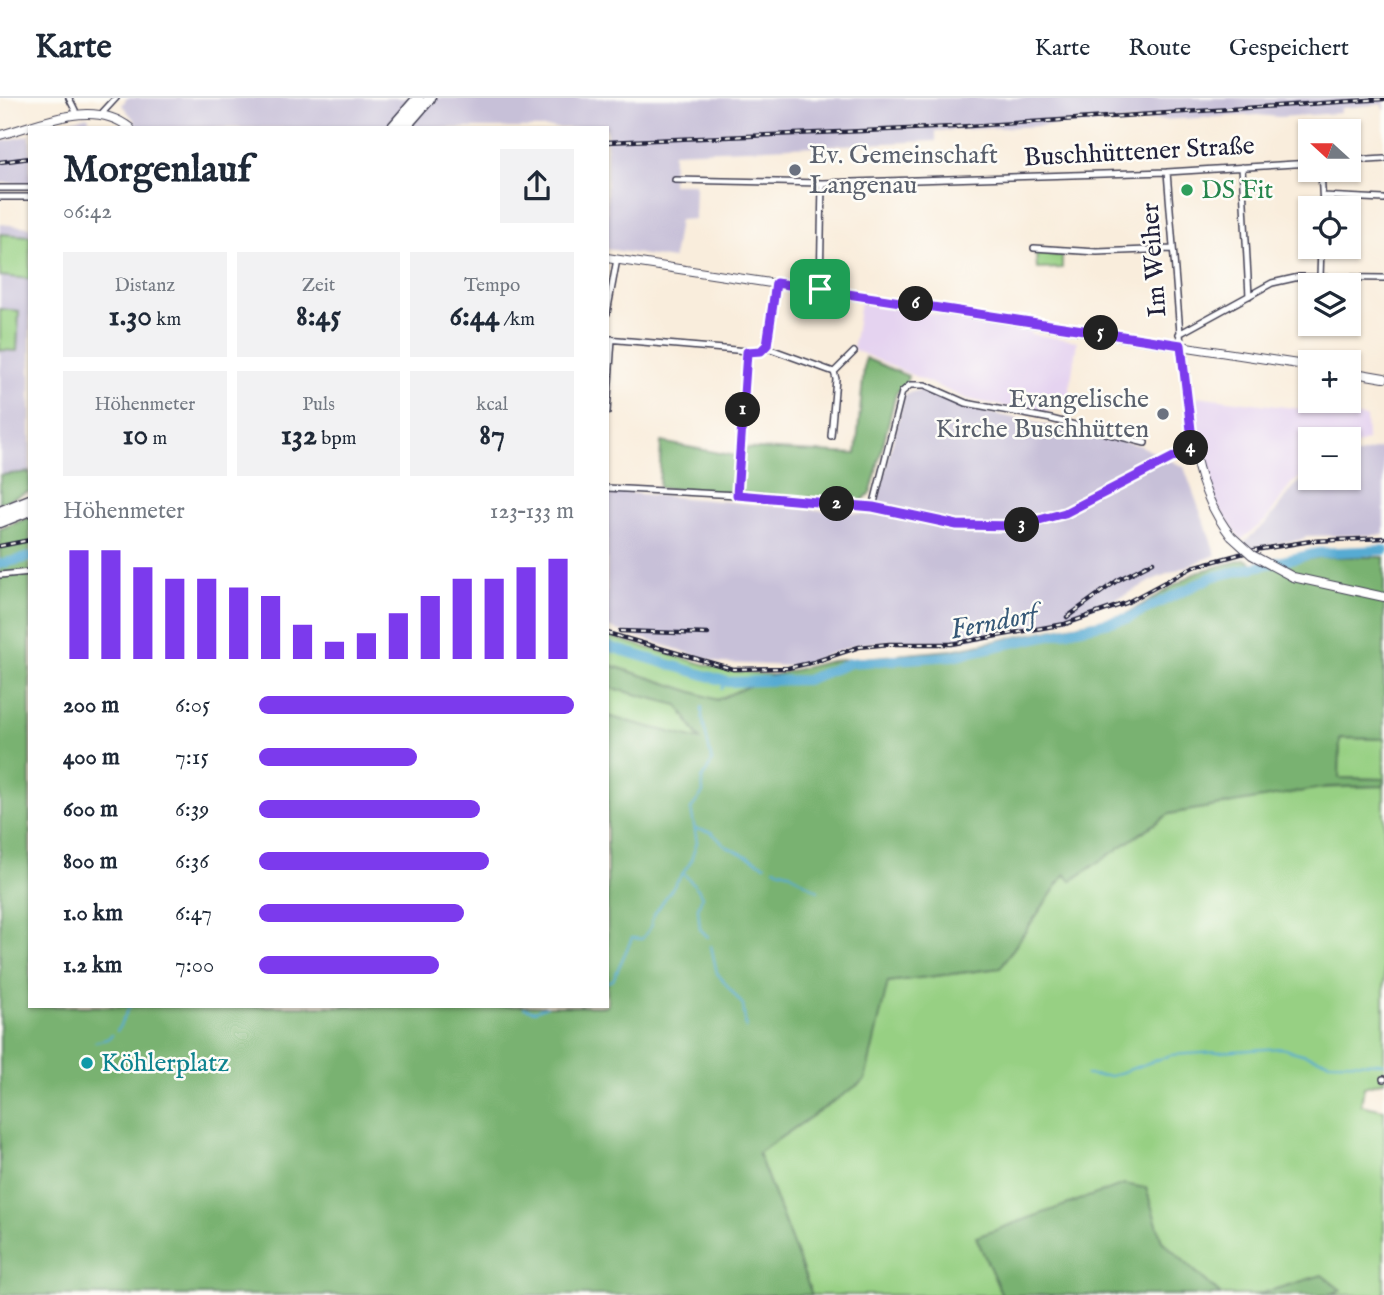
<!DOCTYPE html>
<html lang="de">
<meta charset="utf-8">
<style>
body{margin:0;font-family:"IM FELL English",serif;background:#f2f2f3;color:#1f2937;height:100vh;display:flex;flex-direction:column;font-size:26px;white-space:nowrap}
*{box-sizing:border-box;margin:0}
p{font-size:23px;color:#747a83}
.icon{flex:none;width:38px;height:38px;fill:none;stroke:currentColor;stroke-width:2;stroke-linecap:round;stroke-linejoin:round}
.map{position:relative;flex:1;overflow:hidden}
.sheet{position:absolute;left:28px;top:28px;width:581px;height:882px;display:flex;flex-direction:column;background:#fff;border-radius:0px;box-shadow:0 2px 5px #0004}
.sheet>*{flex:none}
.needle{width:46px;rotate:291deg}
.buttons{position:absolute;left:1298px;top:21px;display:grid;gap:14px}
.buttons a{display:grid;place-items:center;width:63px;height:63px;border-radius:0px;background:#fff;box-shadow:0 2px 5px #0004;font-size:35px}
.pin{position:absolute;display:grid;place-items:center;width:60px;height:60px;color:#fff;margin:-30px;border-radius:14px;box-shadow:0 4px 10px #0006}
.km{position:absolute;width:35px;height:35px;margin:-18px;border-radius:50%;background:#222;color:#fff;font-size:19px;line-height:35px;text-align:center}
.round{display:grid;place-items:center;flex:none;width:74px;height:74px;border-radius:0px;background:#f2f2f3}
.headline{display:flex;align-items:center;justify-content:space-between;height:119px;padding:0 35px}
h1{font-size:38px;font-weight:700;line-height:52px}
.metrics{display:grid;grid-template-columns:repeat(3,1fr);gap:10px;height:119px;padding:7px 35px}
.metrics div{display:grid;align-content:center;border-radius:0px;background:#f2f2f3;text-align:center}
.metrics b{font-size:30px;font-weight:700}
.metrics small{font-size:19px;font-weight:400}
.metrics p{font-size:19px}
.chart{height:196px;padding:14px 35px}
.chart p{display:flex;justify-content:space-between}
.chart svg{width:100%;height:126px;margin-top:7px;stroke:#7c3aed;stroke-width:6}
ul{padding:0 35px;list-style:none;font-size:23px}
li{display:grid;grid-template-columns:112px 84px 1fr;align-items:center;height:52px}
li i{height:18px;border-radius:9px;background:#7c3aed}
header{display:flex;align-items:center;gap:42px;box-sizing:border-box;height:98px;padding:0 35px;background:#fff;border-bottom:2px solid #e0e1e3}
header strong{font-size:33px}
nav{display:flex;gap:38px;margin-inline-start:auto;font-size:24px}
.map>svg:first-child{display:block}
.built{fill:#e5d3f0}
.industrial{fill:#c7c0d8}
.green{fill:#97d083;stroke:#5c795f;stroke-width:2}
.forest{fill:#79b271;stroke:#4e6a56;stroke-width:2}
.lines{fill:none;stroke-linecap:round;stroke-linejoin:round}
.stream{stroke:#57abd3;stroke-width:2}
.river{stroke:#57abd3;stroke-width:10}
.street-casing{stroke:#424053;stroke-width:8}
.secondary-casing{stroke:#424053;stroke-width:10}
.highway-casing{stroke:#424053;stroke-width:13}
.street{stroke:#fff;stroke-width:5}
.secondary{stroke:#fff;stroke-width:8}
.highway{stroke:#fff;stroke-width:10}
.rail-casing{stroke:#22223b;stroke-width:4.5}
.rail{stroke:#fdfcf7;stroke-width:2;stroke-dasharray:5;stroke-linecap:butt}
.secondary-bridge-casing{stroke:#424053;stroke-width:10;stroke-linecap:butt}
.secondary-bridge{stroke:#fff;stroke-width:8}
.route-casing{stroke:#fff;stroke-width:14}
.route{stroke:#7c3aed;stroke-width:9}
.worship-dot{fill:#6b7280;stroke:#fdfcf7;stroke-width:2.5}
.leisure-dot{fill:#2e9e5b;stroke:#fdfcf7;stroke-width:2.5}
.culture-dot{fill:#0f9aa8;stroke:#fdfcf7;stroke-width:2.5}
.labels{text-anchor:middle;dominant-baseline:central;stroke-width:5;stroke-linejoin:round;paint-order:stroke}
.street-label{font-size:26px;fill:#22223b;stroke:#fdfcf7}
.worship-label{font-size:26px;fill:#5b616d;stroke:#fdfcf7;text-anchor:start}
.leisure-label{font-size:26px;fill:#27864d;stroke:#fdfcf7;text-anchor:start}
.culture-label{font-size:26px;fill:#0d838f;stroke:#fdfcf7;text-anchor:start}
.water-label{font-size:28px;font-style:italic;fill:#375978;stroke:#fdfcf7}
</style>
<header>
<strong>Karte</strong>
<nav><a>Karte</a><a>Route</a><a>Gespeichert</a></nav>
</header>
<div class="map">
<svg width="1384" height="1197" viewBox="0 0 1384 1197">
<rect width="100%" height="100%" fill="#fdfcf7"/>
<filter id="ink" filterUnits="userSpaceOnUse"><feTurbulence type="fractalNoise" baseFrequency=".0143" numOctaves="2"/><feDisplacementMap in="SourceGraphic" scale="14" xChannelSelector="R" yChannelSelector="G"/><feConvolveMatrix kernelMatrix="1 2 1 2 8 2 1 2 1" color-interpolation-filters="sRGB"/></filter>
<filter id="wash" filterUnits="userSpaceOnUse"><feTurbulence type="fractalNoise" baseFrequency=".00686" numOctaves="4" result="noise"/><feDisplacementMap in="SourceGraphic" scale="28" xChannelSelector="R" yChannelSelector="G"/><feGaussianBlur stdDeviation="1.57" result="paint"/><feColorMatrix in="noise" values="0 0 0 0 0 0 0 0 0 0 0 0 0 0 0 0 0 1.4 0 .05"/><feComposite in="paint" operator="in"/></filter>
<g filter="url(#wash)">
<rect width="100%" height="100%" fill="#f9eddc"/>
<!-- built -->
<path class="built" d="M860 204 1030 232V236L1077 243 1067 308 1038 315 967 301 866 257 853 251Z
M1196 298 1366 319 1367 342 1349 351V341H1311V372L1291 386 1266 422 1241 442 1212 400 1197 342Z"/>
<!-- industrial -->
<path class="industrial" d="M127 0H1384V12L1381 6 1341 10 1340 15 1279 19 1257 17 936 33V43L673 54 672 86H695L694 121 679 122 673 161 607 151V30H106L136 24 122 7Z
M88 18 90 26 101 30H53L67 23Z
M30 37V85H0V44Z
M0 126 30 129V374L0 377Z
M924 291 963 309 1139 347 1184 369 1216 457 1157 480 1123 498 1045 527 954 544 894 542 855 547 802 566 788 568 720 565 607 529V393L874 417 905 296Z
M1384 349V437L1305 438V441L1250 450 1244 444 1267 424 1296 386 1311 377V380H1349V359Z"/>
<!-- green -->
<path class="green" d="M0 136 30 138V181L0 178Z
M1036 154 1062 158V170L1037 171Z
M0 211 19 213 17 253 0 252Z
M607 538 724 572 774 577 717 602 607 566Z
M607 589 678 607 701 643 607 618Z
M1340 640 1384 641V681L1339 680Z
M1384 688V983L1364 989 1361 1007 1384 1012V1197H1328L1340 1193 1322 1177 1256 1197H1221L1162 1143 1146 1090 977 1139 1002 1197H812L758 1055 865 982 887 884 1000 870 1065 776 1071 782 1169 716 1315 690Z"/>
<!-- forest -->
<path class="forest" d="M865 260 908 278 905 287 896 295 871 394 862 403 659 390 661 344 736 358 738 350 856 356Z
M30 374V393L0 405V377Z
M30 419V908H607V618L700 642 678 607 607 589V566L717 602 774 577 831 563 951 552 1125 517 1197 474 1245 461 1260 470 1320 459H1384V641L1340 640 1339 680 1384 681V688L1328 689 1169 716 1071 783 1065 776 1000 870 888 884 865 982 758 1055 812 1197H0V431Z
M1124 1086 1146 1090 1162 1143 1221 1197H1002L976 1139Z
M1322 1177 1341 1192 1328 1197H1256Z"/>
<g class="lines">
<!-- stream -->
<path class="stream" d="M722 591 726 583
M696 731 711 734 726 748 765 767
M774 770 788 774 818 793
M683 775 698 791 702 799 698 810 700 831 708 839
M711 848 717 875 743 907 746 931
M607 884 613 882 632 840 642 841 652 827 651 824 655 815 690 765 697 744 691 711 703 695 702 681 712 664 702 619V609
M524 910 535 913 547 908
M117 933 130 908
M95 944 107 941 112 937
M1086 977 1111 978 1171 957 1281 950 1330 964 1384 965"/>
<!-- river -->
<path class="river" d="M0 466 30 459
M607 548 728 584 806 582 850 565 952 558 1128 520 1212 479 1317 455 1384 452"/>
</g>
</g>
<g filter="url(#ink)">
<g class="lines">
<!-- street casing -->
<g class="street-casing">
<path id="street" d="M69 0 75 12
M103 14 116 0
M1349 57 1368 62 1384 61
M1242 69 1249 198
M1321 72 1323 110
M1167 74 1181 247
M675 82 822 85 1167 74 1311 65
M0 90H30
M1323 98 1384 101
M0 99H30
M1034 150 1097 154 1172 151
M1320 179 1321 149
M820 191 822 85
M607 215 617 161
M1179 236 1272 185 1299 179 1384 180
M607 241 759 254 765 249 768 244 776 185
M765 249 834 274 836 281 831 338
M834 274 854 254
M607 314 612 241
M607 390 737 397 873 409 957 427 1017 428 1065 415 1193 350
M737 397 747 254
M873 409 902 294 910 287H925L966 305 1051 321 1145 345
M0 477 30 474
M1383 981H1384"/>
</g>
<!-- secondary casing -->
<g class="secondary-casing">
<path id="secondary" d="M0 37C42 26 92 0 130 30
M607 160 1311 268
M1181 247C1192 316 1186 380 1231 438
M1349 274 1384 280
M1293 479 1384 499"/>
</g>
<!-- highway casing -->
<g class="highway-casing">
<path id="highway" d="M392 30 418 0
M404 30 430 0
M0 414 30 402
M0 424 30 412"/>
</g>
<!-- street -->
<use href="#street" class="street"/>
<!-- secondary -->
<use href="#secondary" class="secondary"/>
<!-- highway -->
<use href="#highway" class="highway"/>
<!-- rail casing -->
<g class="rail-casing">
<path id="rail" d="M607 44 955 29 1384 1
M0 64 30 60
M0 448 30 442
M1067 519 1118 482 1153 464
M620 533 708 536
M607 535 733 571 788 570 814 564 859 549 889 546H951L1065 526 1126 505 1193 469 1255 452 1311 443 1384 440"/>
</g>
<!-- rail -->
<use href="#rail" class="rail"/>
<!-- secondary-bridge casing -->
<g class="secondary-bridge-casing">
<path id="secondary-bridge" d="M1231 438 1252 457 1293 479"/>
</g>
<!-- secondary-bridge -->
<use href="#secondary-bridge" class="secondary-bridge"/>
</g>
</g>
<g class="lines" filter="url(#ink)">
<!-- route casing -->
<g class="route-casing">
<path id="route" d="M776 185 1181 247 1193 349 1065 415 1017 428 957 427 873 409 737 397 747 254 761 253 767 247Z"/>
</g>
<!-- route -->
<use href="#route" class="route"/>
</g>
<!-- markers -->
<g class="worship-dot">
<circle cx="795" cy="72" r="7"/>
<circle cx="1163" cy="316" r="7"/>
</g>
<circle class="leisure-dot" cx="1187" cy="92" r="7"/>
<circle class="culture-dot" cx="87" cy="965" r="7"/>
<g class="labels">
<!-- street labels -->
<g class="street-label">
<text transform="translate(1139 54) rotate(-3)">Buschhüttener Straße</text>
<text transform="translate(1154 162) rotate(-94)">Im Weiher</text>
</g>
<!-- worship labels -->
<g class="worship-label">
<text x="809" y="57">Ev. Gemeinschaft<tspan x="809" dy="30">Langenau</tspan></text>
<text x="1149" y="301" text-anchor="end">Evangelische<tspan x="1149" dy="30">Kirche Buschhütten</tspan></text>
</g>
<!-- leisure labels -->
<g class="leisure-label">
<text x="1201" y="92">DS Fit</text>
</g>
<!-- culture labels -->
<g class="culture-label">
<text x="101" y="965">Köhlerplatz</text>
</g>
<!-- water labels -->
<g class="water-label">
<text transform="translate(994 525) rotate(-11)">Ferndorf</text>
</g>
</g>
</svg>
<div class="buttons">
<a><svg class="needle" viewBox="-14 -14 28 28"><path d="M0-13l5 13h-10z" fill="#e53935"/><path d="M0 13l5-13h-10z" fill="#747a83"/></svg></a>
<a><svg class="icon" aria-label="locate" viewBox="0 0 24 24"><circle cx="12" cy="12" r="6"/><path d="M12 2v4M12 18v4M2 12h4M18 12h4"/></svg></a>
<a><svg class="icon" aria-label="layers" viewBox="0 0 24 24"><path d="M12 4l9 5-9 5-9-5zM3 14l9 5 9-5"/></svg></a>
<a>+</a>
<a>−</a>
</div>
<div class="pin" style="left:820px;top:191px;background:#1e9e55"><svg class="icon" aria-label="arrive" viewBox="0 0 24 24"><path d="M6 21V4h12l-3 4 3 4H6"/></svg></div>
<b class="km" style="left:743px;top:312px">1</b>
<b class="km" style="left:837px;top:406px">2</b>
<b class="km" style="left:1022px;top:427px">3</b>
<b class="km" style="left:1191px;top:350px">4</b>
<b class="km" style="left:1101px;top:235px">5</b>
<b class="km" style="left:916px;top:206px">6</b>
<section class="sheet">
<div class="headline"><div><h1>Morgenlauf</h1><p>06:42</p></div><a class="round"><svg class="icon" aria-label="share" viewBox="0 0 24 24"><path d="M12 15V3M7 8l5-5 5 5M5 13v7h14v-7"/></svg></a></div>
<div class="metrics">
<div><p>Distanz</p><b>1.30<small> km</small></b></div>
<div><p>Zeit</p><b>8:45</b></div>
<div><p>Tempo</p><b>6:44<small> /km</small></b></div>
</div>
<div class="metrics">
<div><p>Höhenmeter</p><b>10<small> m</small></b></div>
<div><p>Puls</p><b>132<small> bpm</small></b></div>
<div><p>kcal</p><b>87</b></div>
</div>
<div class="chart"><p><span>Höhenmeter</span>123–133 m</p>
<svg viewBox="0 0 160 44" preserveAspectRatio="none"><path d="M5 44V6M15 44V6M25 44V12M35 44V16M45 44V16M55 44V19M65 44V22M75 44V32M85 44V38M95 44V35M105 44V28M115 44V22M125 44V16M135 44V16M145 44V12M155 44V9"/></svg>
</div>
<ul>
<li><b>200 m</b>6:05<i style="width:100%"></i></li>
<li><b>400 m</b>7:15<i style="width:50%"></i></li>
<li><b>600 m</b>6:39<i style="width:70%"></i></li>
<li><b>800 m</b>6:36<i style="width:73%"></i></li>
<li><b>1.0 km</b>6:47<i style="width:65%"></i></li>
<li><b>1.2 km</b>7:00<i style="width:57%"></i></li>
</ul>
</section>
</div>
